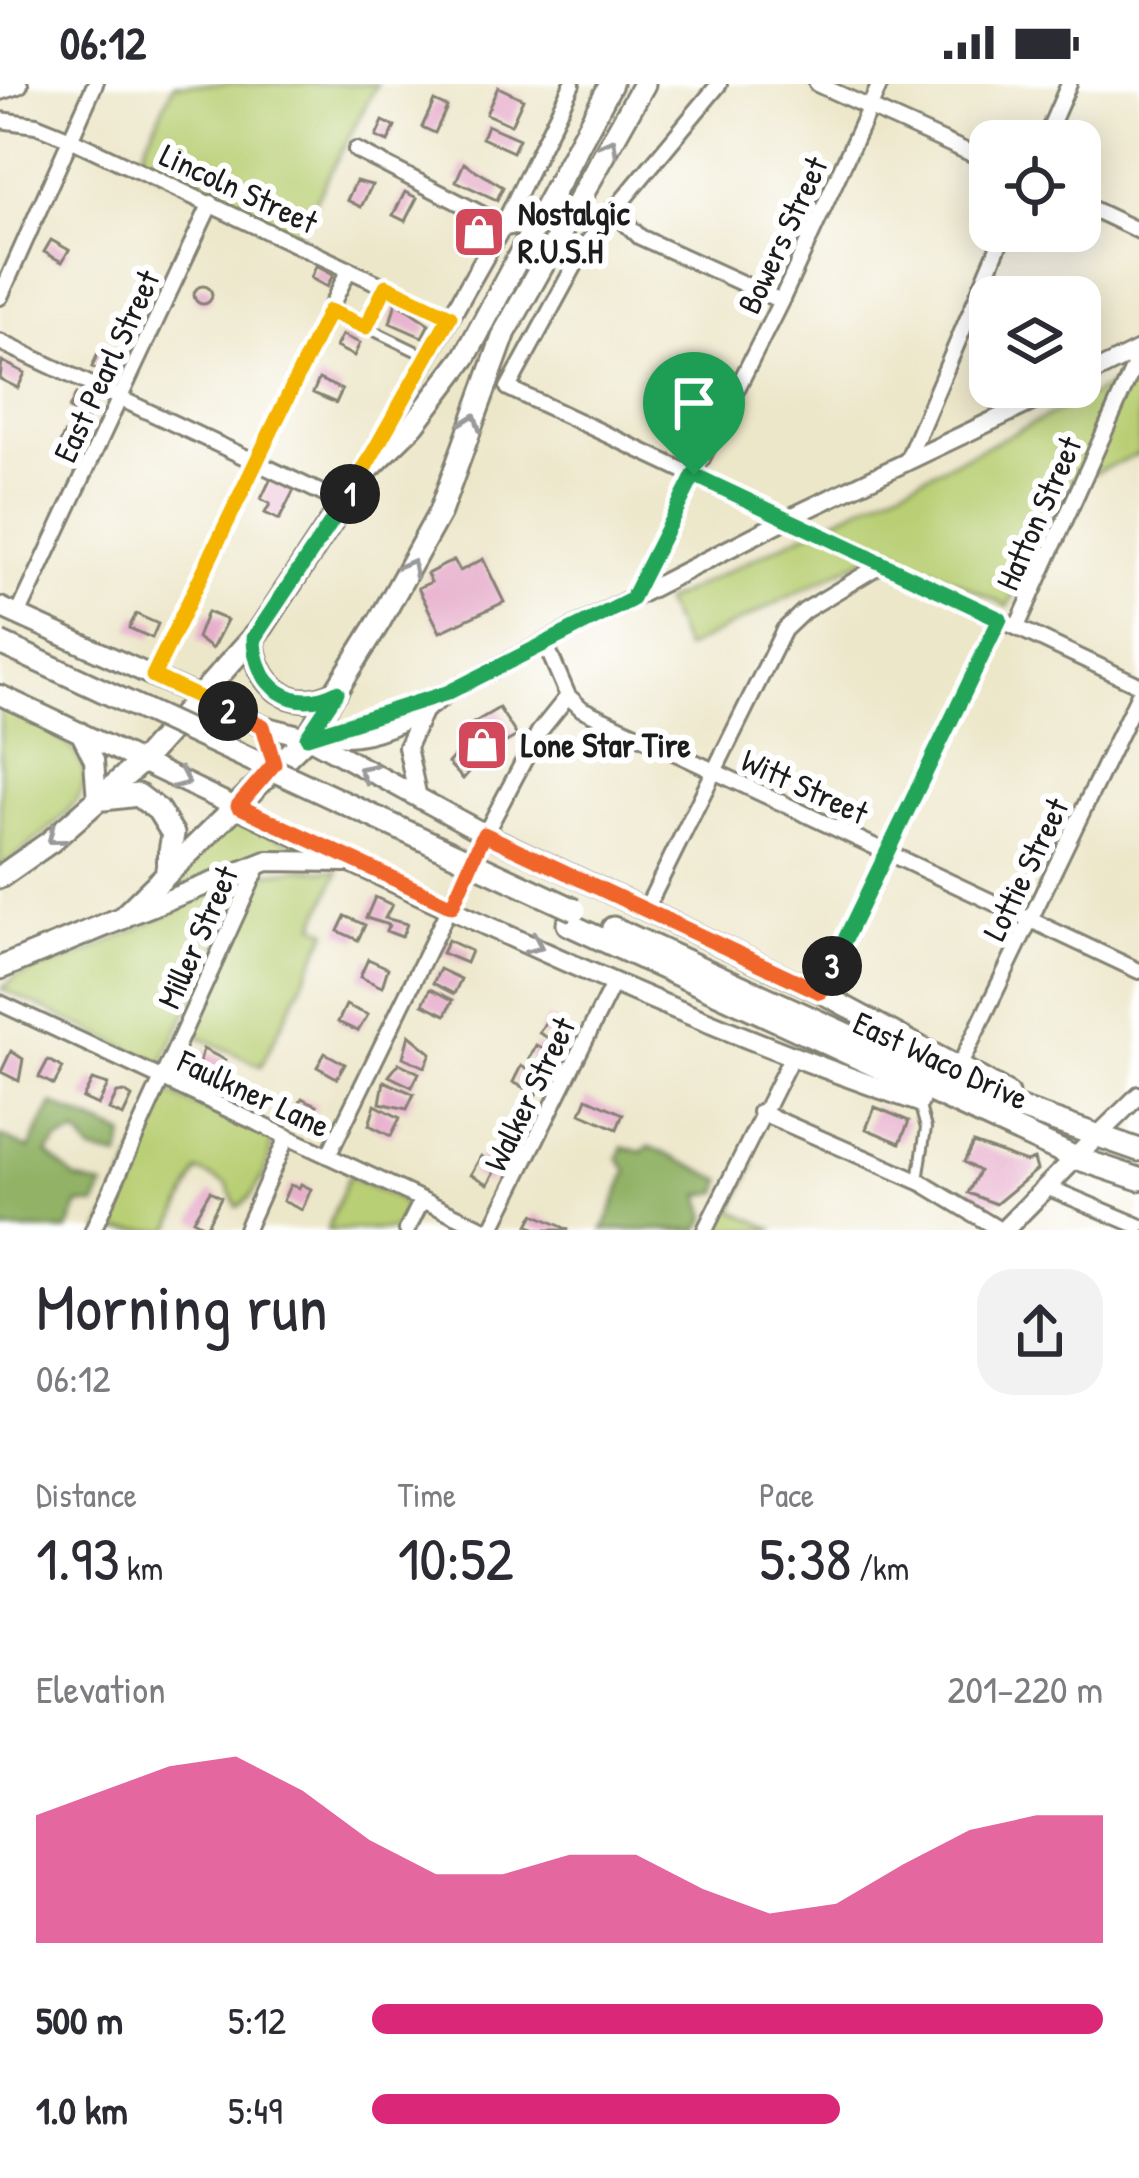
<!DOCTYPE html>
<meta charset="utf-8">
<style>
body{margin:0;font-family:"Patrick Hand",sans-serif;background:#f2f2f3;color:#2b2b33;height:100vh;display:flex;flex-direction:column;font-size:45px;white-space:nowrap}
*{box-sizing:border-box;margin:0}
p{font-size:39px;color:#7c7c81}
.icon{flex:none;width:66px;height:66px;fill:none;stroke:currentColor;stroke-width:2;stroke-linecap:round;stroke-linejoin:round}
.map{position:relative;height:1146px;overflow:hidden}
.side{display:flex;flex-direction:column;background:#fff;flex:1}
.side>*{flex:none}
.fabs{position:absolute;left:969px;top:36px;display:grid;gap:24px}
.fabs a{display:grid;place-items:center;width:132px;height:132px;border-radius:24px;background:#fff;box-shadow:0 6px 30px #0003;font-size:60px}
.pin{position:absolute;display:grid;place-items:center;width:102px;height:102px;color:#fff;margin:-123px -51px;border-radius:50% 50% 50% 0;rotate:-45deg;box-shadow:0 0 12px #0007}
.pin .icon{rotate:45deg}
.km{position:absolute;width:60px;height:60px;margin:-30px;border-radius:50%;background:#222;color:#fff;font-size:33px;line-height:60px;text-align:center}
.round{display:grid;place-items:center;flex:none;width:126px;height:126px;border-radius:36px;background:#f2f2f3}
.head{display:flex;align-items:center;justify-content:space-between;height:204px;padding:0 36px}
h1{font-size:66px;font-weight:600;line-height:90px}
.metrics{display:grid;grid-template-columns:repeat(3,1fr);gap:18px;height:204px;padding:12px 36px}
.metrics div{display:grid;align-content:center}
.metrics b{font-size:60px;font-weight:600}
.metrics small{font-size:33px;font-weight:400}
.metrics p{font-size:33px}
.chart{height:336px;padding:24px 36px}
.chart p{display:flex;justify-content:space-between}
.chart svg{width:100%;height:216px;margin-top:12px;fill:#db2777;opacity:.7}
ul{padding:0 36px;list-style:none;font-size:39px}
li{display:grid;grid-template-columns:192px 144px 1fr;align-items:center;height:90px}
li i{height:30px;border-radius:15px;background:#db2777}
.status{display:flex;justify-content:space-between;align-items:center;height:84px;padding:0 60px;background:#fff;direction:ltr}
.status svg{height:33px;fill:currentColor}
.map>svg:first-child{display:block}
.green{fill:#b9cf74;stroke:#6a7648;stroke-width:3}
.forest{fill:#92b266;stroke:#576741;stroke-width:3}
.building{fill:#e7afcc}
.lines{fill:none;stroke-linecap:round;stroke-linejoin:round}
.service-casing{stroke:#848273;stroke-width:14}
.minor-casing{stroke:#848273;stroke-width:20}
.tertiary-casing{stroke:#848273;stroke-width:22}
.secondary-casing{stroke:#848273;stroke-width:24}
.primary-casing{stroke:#848273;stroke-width:27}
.service{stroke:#fff;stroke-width:8}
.minor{stroke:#fff;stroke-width:14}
.tertiary{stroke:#fff;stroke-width:16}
.secondary{stroke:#fff;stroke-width:18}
.primary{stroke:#fff;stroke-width:21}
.primary-bridge-casing{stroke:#848273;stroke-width:27;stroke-linecap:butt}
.primary-bridge{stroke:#fff;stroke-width:21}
.oneway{stroke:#999}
.split-1-casing{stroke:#fff;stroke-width:24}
.split-2-casing{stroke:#fff;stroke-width:24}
.split-3-casing{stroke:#fff;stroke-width:24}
.split-4-casing{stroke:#fff;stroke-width:24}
.split-1{stroke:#22a559;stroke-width:15}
.split-2{stroke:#f5b400;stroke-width:15}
.split-3{stroke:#f0652b;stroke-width:15}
.split-4{stroke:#22a559;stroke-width:15}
.labels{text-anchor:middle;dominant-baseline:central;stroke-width:12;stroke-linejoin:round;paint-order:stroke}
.street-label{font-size:33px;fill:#1c1c1c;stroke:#fff}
.poi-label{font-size:33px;font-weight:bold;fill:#1c1c1c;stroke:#fff;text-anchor:start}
</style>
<div class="status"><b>06:12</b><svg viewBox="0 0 49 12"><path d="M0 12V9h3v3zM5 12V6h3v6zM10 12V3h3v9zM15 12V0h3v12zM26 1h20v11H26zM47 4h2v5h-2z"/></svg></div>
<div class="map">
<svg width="1139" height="1146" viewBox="0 0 1139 1146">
<rect width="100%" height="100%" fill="#fff"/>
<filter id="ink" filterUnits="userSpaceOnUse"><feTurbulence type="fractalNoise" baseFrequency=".00833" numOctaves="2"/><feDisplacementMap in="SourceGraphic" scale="24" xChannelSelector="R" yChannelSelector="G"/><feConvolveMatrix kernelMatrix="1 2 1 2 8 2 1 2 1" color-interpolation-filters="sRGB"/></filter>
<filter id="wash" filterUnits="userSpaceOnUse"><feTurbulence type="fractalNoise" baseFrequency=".004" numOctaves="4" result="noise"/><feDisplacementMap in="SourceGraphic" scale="48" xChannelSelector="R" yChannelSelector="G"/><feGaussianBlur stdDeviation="2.7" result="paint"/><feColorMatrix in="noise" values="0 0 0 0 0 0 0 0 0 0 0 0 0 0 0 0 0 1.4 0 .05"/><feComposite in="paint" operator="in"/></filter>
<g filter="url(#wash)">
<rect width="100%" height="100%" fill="#ede7ca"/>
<!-- green -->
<path class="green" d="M174 0H377L295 155 137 79Z
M1139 288V370L1065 401 1008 523 888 463 685 565 664 518Z
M0 621C130 681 94 713 0 784Z
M242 737 308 767 254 774 149 817 234 738Z
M298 785 339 787 315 841 328 847 261 982 187 947 259 790Z
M242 795 245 803 162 980 2 905 16 893 87 869Z
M168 1009 270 1055C274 1076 256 1114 237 1123L227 1100 198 1087 170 1146H101L162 1011Z
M745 1077 754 1081 733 1126 775 1146H711Z
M348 1093 401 1117 405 1124 396 1146H327Z"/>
<!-- forest -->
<path class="forest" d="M52 1020 124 1051 120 1074 91 1068 78 1050 58 1057 47 1069 75 1094 104 1103 96 1121 79 1120 68 1146H0V1052L29 1065Z
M649 1062 723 1096 719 1108 700 1111 707 1133 699 1146H603L628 1087 618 1074 623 1063 642 1068Z"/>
<g id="blocks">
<!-- building -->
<path class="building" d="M498 3 523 15 511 41 486 30Z
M434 17 447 23 435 49 422 43Z
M383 37 395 43 388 58 376 53Z
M487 41 519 55 513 68 482 54Z
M464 79 503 103 497 116 456 97Z
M356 97 372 101 361 123 347 116Z
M405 108 417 114 405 137 393 131Z
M51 156 69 166 62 178 44 168Z
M316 182 333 191 327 203 311 194Z
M194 211a9 9 0 1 1 18 0a9 9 0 1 1-18 0Z
M396 218 429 240 422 253 390 239Z
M342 251 360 259 354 272 336 263Z
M99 267 109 271 112 292 92 283Z
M2 277 25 289 18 304 0 295Z
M319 295 342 306 336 319 313 309Z
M76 310 95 319 88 334 69 325Z
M64 350 79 357 73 373 57 366Z
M271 394 294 406 279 436 265 429 270 420 261 415Z
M483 475 504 518 440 548 418 504 431 498 427 490 454 476 460 487Z
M207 528 227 536 212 565 197 554Z
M136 530 158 540 152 554 129 544Z
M499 624 517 652 485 670 463 695 448 679 473 651 468 642Z
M375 813 392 821 385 834 407 840 402 853 386 847 389 841 366 834Z
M345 832 365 841 358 856 338 847Z
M448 856 471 867 466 879 442 869Z
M368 875 388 884 382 903 360 893Z
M440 885 461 895 454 910 433 899Z
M430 905 453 916 446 931 423 920Z
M346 921 368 931 358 947 338 938Z
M548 934 567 947 560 960 539 949Z
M409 951 431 969 425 983 403 973Z
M536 961 558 973 548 986 529 975Z
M203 965 225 976 219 991 199 981Z
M11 967 23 975 19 997 1 988Z
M325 969 345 980 337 994 317 983Z
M48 976 63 984 54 1001 39 993Z
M399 979 419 989 412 1003 389 992Z
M521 982 546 995 536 1010 513 998Z
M92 996 108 1001 98 1021 83 1014Z
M384 997 414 1010 407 1025 380 1019Z
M124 1008 132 1013 123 1032 109 1026 117 1009Z
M302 1014 317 1021 310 1038 295 1031Z
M587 1014 623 1030 617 1045 581 1029Z
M375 1021 400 1034 391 1052 369 1041Z
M875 1023 909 1037 900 1059 866 1045Z
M973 1059 1026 1078 1034 1075 1037 1086 996 1120 968 1109 979 1087 964 1078Z
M481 1072 498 1082 488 1100 471 1090Z
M301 1100 311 1105 302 1126 283 1117 290 1101 299 1104Z
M210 1107 221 1113 206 1143 193 1136Z
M534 1130 569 1146H539L528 1141Z"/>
</g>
</g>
<g filter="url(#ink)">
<use href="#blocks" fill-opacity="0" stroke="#848273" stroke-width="3"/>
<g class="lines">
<!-- service casing -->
<g class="service-casing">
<path id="service" d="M386 203 366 243 426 272
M329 227 366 243
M918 1097 926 1044 919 1019"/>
</g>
<!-- minor casing -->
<g class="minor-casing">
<path id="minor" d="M719 0 587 159 508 304 1139 601
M817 0 990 78
M0 36 36 41 68 54 450 233
M1044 57 1069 0
M356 66 503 141 572 0
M1080 119 1139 147
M612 126 640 153 781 217
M0 213 95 0
M0 258 345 420
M906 379 1005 147
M632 514 781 217 880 0
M18 531 211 119
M1017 543 1139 271
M546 561 568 612 582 625 1139 887
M153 592 349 185
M647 823 784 546 804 527 882 480
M819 908 1000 535
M0 919 487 1146
M959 983 1139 610
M760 1028 922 1099 1000 1146
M328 1072 485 750 539 648 568 612
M1047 1103 1139 1142
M246 1145 287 1053
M93 1146 260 779
M407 1146 422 1116
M491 1146 614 898
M705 1146 791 974"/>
</g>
<!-- tertiary casing -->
<g class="tertiary-casing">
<path id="tertiary" d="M1080 295 1139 266
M370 375 503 141
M323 650 446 609
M327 650C362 662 420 633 447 609L787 435 1063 303
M418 714 407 663 423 628
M1095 1054 1139 1011"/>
</g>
<!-- secondary casing -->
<g class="secondary-casing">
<path id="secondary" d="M0 6 18 0
M0 523 263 642 307 653 485 750 819 908 959 983
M0 611C303 752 602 910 919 1018
M80 648 94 676 97 717
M127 832 267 777 346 778
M1004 1146 1095 1054"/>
</g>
<!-- primary casing -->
<g class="primary-casing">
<path id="primary" d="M503 141 532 135 545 125
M253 554C254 601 292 631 336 608
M104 715 138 711 158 726 173 750 166 791
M0 793 50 758 142 677 262 543 362 391 414 340 465 273 611 0
M568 840 1076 1074 1139 1095
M613 844 975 1009 1139 1066
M0 884 122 834 307 653 379 538 440 428 505 248 644 0
M959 983 1007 1010"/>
</g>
<!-- service -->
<use href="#service" class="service"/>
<!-- minor -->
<use href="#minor" class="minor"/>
<!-- tertiary -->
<use href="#tertiary" class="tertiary"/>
<!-- secondary -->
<use href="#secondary" class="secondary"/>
<!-- primary -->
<use href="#primary" class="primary"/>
<!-- primary-bridge casing -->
<g class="primary-bridge-casing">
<path id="primary-bridge" d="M0 559 575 826"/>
</g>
<!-- primary-bridge -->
<use href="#primary-bridge" class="primary-bridge"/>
</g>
<!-- one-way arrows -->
<defs><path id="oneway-chevron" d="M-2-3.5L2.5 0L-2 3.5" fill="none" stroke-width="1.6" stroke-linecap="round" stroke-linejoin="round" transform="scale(3)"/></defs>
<g class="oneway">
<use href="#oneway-chevron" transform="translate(610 62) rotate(-61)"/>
<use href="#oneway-chevron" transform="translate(472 338) rotate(-70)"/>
<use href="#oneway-chevron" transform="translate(410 483) rotate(-61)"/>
<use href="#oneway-chevron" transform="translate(366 688) rotate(-153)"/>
<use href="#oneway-chevron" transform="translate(182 696) rotate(25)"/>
<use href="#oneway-chevron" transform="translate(55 753) rotate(141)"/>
<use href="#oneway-chevron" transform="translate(535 861) rotate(25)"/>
</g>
</g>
<g class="lines" filter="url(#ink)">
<!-- split-1 casing -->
<g class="split-1-casing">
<path id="split-1" d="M350 410 254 554C254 602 293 631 337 608L307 653 447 609 631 516 694 391"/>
</g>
<!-- split-2 casing -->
<g class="split-2-casing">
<path id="split-2" d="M228 627 153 592 329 227 366 243 386 202 450 232 350 410"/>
</g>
<!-- split-3 casing -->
<g class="split-3-casing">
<path id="split-3" d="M228 627 263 642 274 680 238 722 452 822 484 750 820 908 832 882"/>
</g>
<!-- split-4 casing -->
<g class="split-4-casing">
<path id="split-4" d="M694 391 1000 535 832 882"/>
</g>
<!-- split-1 -->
<use href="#split-1" class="split-1"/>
<!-- split-2 -->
<use href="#split-2" class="split-2"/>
<!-- split-3 -->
<use href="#split-3" class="split-3"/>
<!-- split-4 -->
<use href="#split-4" class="split-4"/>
</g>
<!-- icons -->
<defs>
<g id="shop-square" transform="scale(2.7)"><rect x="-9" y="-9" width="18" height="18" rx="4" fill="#d1495b" stroke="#fff"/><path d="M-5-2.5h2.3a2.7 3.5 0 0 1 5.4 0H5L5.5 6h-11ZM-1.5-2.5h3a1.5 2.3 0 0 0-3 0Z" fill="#fff"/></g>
</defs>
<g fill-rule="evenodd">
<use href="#shop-square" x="479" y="148"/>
<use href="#shop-square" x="482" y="661"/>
</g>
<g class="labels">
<!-- street labels -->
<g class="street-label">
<text transform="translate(239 104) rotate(25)">Lincoln Street</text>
<text transform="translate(782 151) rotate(-65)">Bowers Street</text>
<text transform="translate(106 282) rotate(-65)">East Pearl Street</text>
<text transform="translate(1038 429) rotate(-66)">Hatton Street</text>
<text transform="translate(805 702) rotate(25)">Witt Street</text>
<text transform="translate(1025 785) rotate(-64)">Lottie Street</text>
<text transform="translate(197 853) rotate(-66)">Miller Street</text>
<text transform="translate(941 976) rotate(25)">East Waco Drive</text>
<text transform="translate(254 1009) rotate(25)">Faulkner Lane</text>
<text transform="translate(529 1010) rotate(-64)">Walker Street</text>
</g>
<!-- poi labels -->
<g class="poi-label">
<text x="518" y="129">Nostalgic<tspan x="518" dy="38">R.U.S.H</tspan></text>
<text x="521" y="661">Lone Star Tire</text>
</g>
</g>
</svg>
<div class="fabs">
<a><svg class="icon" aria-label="locate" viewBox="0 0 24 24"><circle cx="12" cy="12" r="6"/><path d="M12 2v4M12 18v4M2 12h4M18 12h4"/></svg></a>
<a><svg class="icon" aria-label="layers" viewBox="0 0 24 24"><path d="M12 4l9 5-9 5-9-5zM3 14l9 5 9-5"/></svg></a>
</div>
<div class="pin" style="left:694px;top:391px;background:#1e9e55"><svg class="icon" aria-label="arrive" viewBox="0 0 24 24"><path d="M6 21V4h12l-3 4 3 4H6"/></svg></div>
<b class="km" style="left:350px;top:410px">1</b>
<b class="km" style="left:228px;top:627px">2</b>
<b class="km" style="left:832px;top:882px">3</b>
</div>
<section class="side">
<div class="head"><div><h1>Morning run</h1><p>06:12</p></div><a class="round"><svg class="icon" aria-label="share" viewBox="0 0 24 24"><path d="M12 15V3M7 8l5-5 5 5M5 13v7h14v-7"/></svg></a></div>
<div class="metrics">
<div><p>Distance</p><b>1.93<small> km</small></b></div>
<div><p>Time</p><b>10:52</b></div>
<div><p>Pace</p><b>5:38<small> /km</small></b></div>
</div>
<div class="chart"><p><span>Elevation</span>201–220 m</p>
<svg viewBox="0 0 160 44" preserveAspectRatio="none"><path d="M0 44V18L10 13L20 8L30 6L40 13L50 23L60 30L70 30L80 26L90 26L100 33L110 38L120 36L130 28L140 21L150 18L160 18V44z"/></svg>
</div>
<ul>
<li><b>500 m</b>5:12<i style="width:100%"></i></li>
<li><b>1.0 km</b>5:49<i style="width:64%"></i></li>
</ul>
</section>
